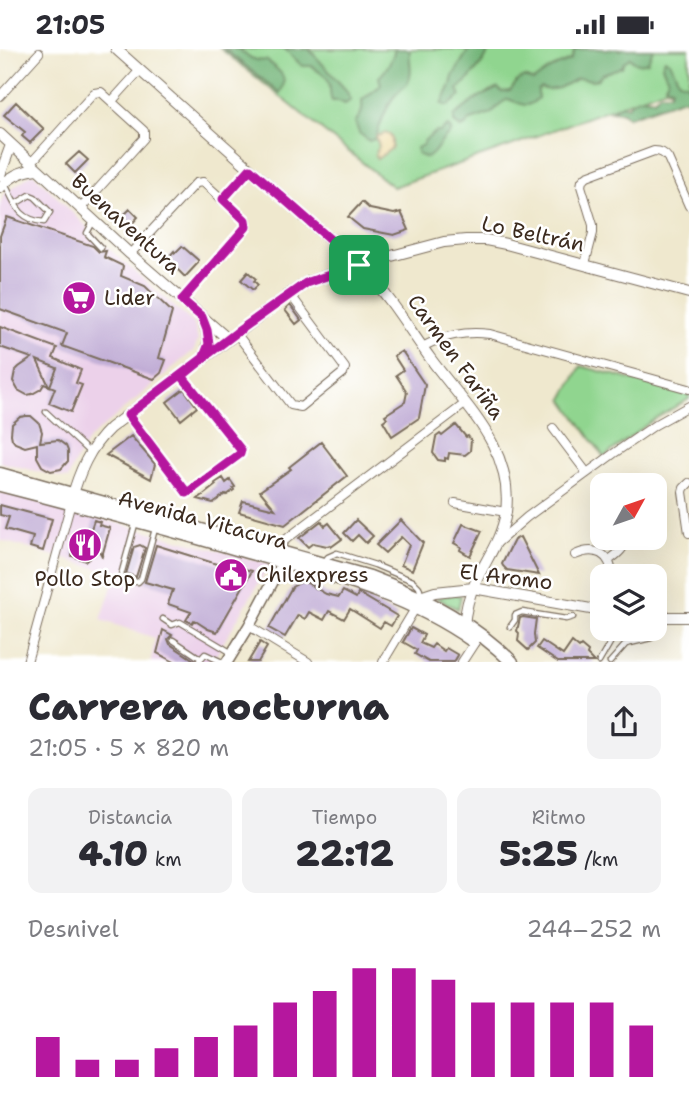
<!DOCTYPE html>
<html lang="es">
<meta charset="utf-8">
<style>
body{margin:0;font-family:"Shantell Sans",sans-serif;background:#f2f2f3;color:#2b2b33;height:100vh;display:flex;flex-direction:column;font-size:26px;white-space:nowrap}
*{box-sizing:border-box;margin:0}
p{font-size:23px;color:#7c7c81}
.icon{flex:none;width:38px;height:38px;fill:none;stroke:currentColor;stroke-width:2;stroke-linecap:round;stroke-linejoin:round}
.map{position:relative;height:613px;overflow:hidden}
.sheet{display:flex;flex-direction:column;background:#fff;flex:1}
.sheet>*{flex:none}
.needle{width:46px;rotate:50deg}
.controls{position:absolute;left:590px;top:424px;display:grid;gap:14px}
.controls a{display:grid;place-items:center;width:77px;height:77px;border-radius:14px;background:#fff;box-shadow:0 7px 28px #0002;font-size:35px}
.pin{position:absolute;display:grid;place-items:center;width:60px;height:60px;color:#fff;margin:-30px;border-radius:14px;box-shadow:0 4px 10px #0006}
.round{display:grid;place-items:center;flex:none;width:74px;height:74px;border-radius:14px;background:#f2f2f3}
.overview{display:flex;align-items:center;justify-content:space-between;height:119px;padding:0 28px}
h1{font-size:38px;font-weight:800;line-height:52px}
.figures{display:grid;grid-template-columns:repeat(3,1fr);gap:10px;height:119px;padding:7px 28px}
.figures div{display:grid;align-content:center;border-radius:14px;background:#f2f2f3;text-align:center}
.figures b{font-size:35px;font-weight:800}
.figures small{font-size:19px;font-weight:400}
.figures p{font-size:19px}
.chart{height:196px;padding:14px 28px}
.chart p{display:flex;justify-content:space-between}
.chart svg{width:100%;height:126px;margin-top:7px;stroke:#b5179e;stroke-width:6}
.status{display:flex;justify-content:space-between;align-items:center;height:49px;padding:0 35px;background:#fff;direction:ltr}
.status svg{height:19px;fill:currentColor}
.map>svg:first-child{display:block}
.built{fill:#ecd1ea}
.green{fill:#90d58f;stroke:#668056;stroke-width:2}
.forest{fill:#74b67a;stroke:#58704c;stroke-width:2}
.sand{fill:#eeda9e;stroke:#94825e;stroke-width:2}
.building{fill:#c1add6}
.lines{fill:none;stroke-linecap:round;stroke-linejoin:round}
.service-casing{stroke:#7a6c5c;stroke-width:7}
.minor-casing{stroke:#7a6c5c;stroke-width:10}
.tertiary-casing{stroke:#7a6c5c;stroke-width:12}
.secondary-casing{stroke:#7a6c5c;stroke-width:13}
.primary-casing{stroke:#7a6c5c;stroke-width:15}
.service{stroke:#fff;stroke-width:4.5}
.minor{stroke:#fff;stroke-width:8}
.tertiary{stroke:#fff;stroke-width:10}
.secondary{stroke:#fff;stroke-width:10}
.primary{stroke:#fff;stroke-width:12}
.route-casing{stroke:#fff;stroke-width:14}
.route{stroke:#b5179e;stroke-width:9}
.labels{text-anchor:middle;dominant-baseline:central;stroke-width:5;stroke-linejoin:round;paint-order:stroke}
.street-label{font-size:21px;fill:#3b2a1e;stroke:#fff}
.poi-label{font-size:21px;fill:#3b2a1e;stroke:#fff;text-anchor:start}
</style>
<div class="status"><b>21:05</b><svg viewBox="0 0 49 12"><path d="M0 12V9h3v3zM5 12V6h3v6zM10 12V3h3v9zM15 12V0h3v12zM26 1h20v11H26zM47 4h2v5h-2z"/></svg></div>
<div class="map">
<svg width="689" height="613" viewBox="0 0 689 613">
<rect width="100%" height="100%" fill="#fff"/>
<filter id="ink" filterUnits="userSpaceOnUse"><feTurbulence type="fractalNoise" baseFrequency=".0143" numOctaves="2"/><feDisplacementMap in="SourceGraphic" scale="14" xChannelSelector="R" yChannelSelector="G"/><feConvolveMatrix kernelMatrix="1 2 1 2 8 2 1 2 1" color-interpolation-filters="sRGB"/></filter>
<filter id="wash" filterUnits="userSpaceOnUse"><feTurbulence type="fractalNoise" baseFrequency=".00686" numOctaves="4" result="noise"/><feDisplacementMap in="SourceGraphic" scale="28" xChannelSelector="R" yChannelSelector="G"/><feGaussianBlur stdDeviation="1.57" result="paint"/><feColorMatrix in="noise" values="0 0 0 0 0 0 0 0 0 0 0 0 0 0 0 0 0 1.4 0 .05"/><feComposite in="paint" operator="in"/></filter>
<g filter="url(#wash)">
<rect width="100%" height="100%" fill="#efe8ce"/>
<!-- built -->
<path class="built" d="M33 124 108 199 194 275 198 291 194 301 90 389 74 415 68 430 0 413V156L4 145Z
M0 443 76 463 270 515 212 613H152L151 612 155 589 101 571 116 525 0 491Z"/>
<!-- green -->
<path class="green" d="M221 0H689V47L666 39 513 96 393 138Z
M581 317 689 346V350L653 371 604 408 563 350Z
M453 545 461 547 458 560 436 549Z"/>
<!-- forest -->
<path class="forest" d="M224 0H239C246 7 256 13 266 11 279 22 290 27 280 44Z
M285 0H309L346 41 351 51 345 55 339 52H332C329 45 331 39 329 33 327 25 317 23 312 17H302Z
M395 0H410C408 11 414 22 408 33 404 39 397 43 393 49 384 62 380 77 375 90L369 92 359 84 355 73C362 65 363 62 362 51L381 36 379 28C386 22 393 9 395 0Z
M469 0H490L484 12 469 30 458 40 461 47 448 57 442 55 451 36 453 27Z
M575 0H615L620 1 621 0H653L648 13C640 16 636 14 630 9L624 13 622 18 602 25 598 30 593 31 578 29 559 39 548 41 541 39 538 41V49C526 61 522 55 508 50L500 55 492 64 468 72 467 76 461 79 454 74V67L479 48 498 39 502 43 510 42 518 31 525 28 533 32 550 20 571 11Z
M665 10 670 13 679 32 686 34 689 37V53L684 49 628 68 622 63 611 62 621 56 628 57C635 47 643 47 654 50L660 44H670L672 39 665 36 668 30 662 17Z
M448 77 451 81V84C438 92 439 102 427 109L417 105V99L424 95V92L436 83H440Z"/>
<!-- sand -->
<path class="sand" d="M385 84 390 86 392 90V99L377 110 375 106 379 97 376 89 377 87Z"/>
<g id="blocks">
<!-- building -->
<path class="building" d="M16 53 44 80 30 94 22 87 25 83 4 66Z
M79 103 88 111 75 124 66 115Z
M362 153 370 160 394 165 401 163 409 181 394 186 363 180 348 168Z
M130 160 138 168 127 180 118 172Z
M7 168 93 197 99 203 106 202 104 208 123 217 121 227 145 237 172 263 159 309 166 311 161 324 154 330 62 297 67 284 0 260V187Z
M182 197 198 211V214L185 228 167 210 174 202 175 204Z
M248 223 256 230 254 232 258 236 253 241 241 231Z
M290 256 301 271 296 275 285 261Z
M0 278 57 299 53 309 81 321 76 334 82 336 71 363 49 354 55 339 50 337 57 319 37 311 49 337 44 335 41 340 32 345 27 346 18 341 13 332 15 322 19 318 32 309 0 298Z
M402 302 425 336 419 369 392 387 383 372 387 369 385 366 405 353 407 343 396 326 403 321 394 307Z
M184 340 197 358 181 371 167 353Z
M26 367H31L39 374 42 383 40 393 58 391 66 397 68 402V412L61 420 51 422 42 417 37 408V395L25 398 15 394 12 390 11 385 12 375 20 368Z
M456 376 466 388 468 387 471 391 470 402 465 406 449 404 448 410 445 409V412L438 411 433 404 436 388 440 385 442 387Z
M131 387 155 415 151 430 106 406Z
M321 393 347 427 285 476 239 463 243 452 275 460 260 442 291 420 289 418Z
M223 429 226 434 230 431 235 438 233 439 234 441 227 446 226 445 224 446 213 454 198 450 216 436 215 434Z
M0 456 52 470 43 502 30 498 33 488 5 480 9 468 0 466Z
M94 471 100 473 99 476 110 479 102 507 95 494 90 509 86 512 72 507 79 485 91 480Z
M356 471 373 487 366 494 358 486 352 492 344 484Z
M401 471 423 494 412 521 401 516 409 496 401 488 385 504 376 496Z
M321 472 325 477 329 474 342 490 331 498 330 496 327 497 313 494 308 498 299 489Z
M463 475 482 482 470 507 460 501 461 498 454 494Z
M520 488 539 526 507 521 503 517 502 515 514 491Z
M140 496 145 499 136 528 126 525 134 498Z
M156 496 223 517 224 515 252 522 217 583 208 580 194 571 192 574 186 571 191 563 168 555 173 541 145 533Z
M301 533 307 534 326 545 339 548 343 542 356 549 358 545H360L397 567 391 577 384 573 380 579 350 560 344 570 329 562 324 571 309 563 305 570 298 566 285 588 269 579 292 538Z
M523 568 536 570 534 585 535 594 528 601 518 592 519 584 517 582 520 569Z
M411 579 424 586 420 594 431 599 434 595 444 602 446 599 458 606 454 613H429L415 605 417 601 403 593Z
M163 581 172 586 168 590 170 595 194 611 193 613H174L157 604Z
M542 592 563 606 572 593 579 599 581 597 588 603 587 606 594 613H558L537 599Z
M260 593 267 598 258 613H248Z"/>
</g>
</g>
<g filter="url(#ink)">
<use href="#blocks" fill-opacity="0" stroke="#7a6c5c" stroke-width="2"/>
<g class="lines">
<!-- service casing -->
<g class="service-casing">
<path id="service" d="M5 135C15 154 18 171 44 173L50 163 35 148 30 146 15 155
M93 173 87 184 101 199
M46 363 89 403
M136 472 121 526 126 532 138 533 141 530 155 480
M324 513 328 508 337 504 375 516 413 532 419 538 421 545
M163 570 172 576 180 573 232 604
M510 578 515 571V566L522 563 566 570 573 568
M173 591 200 609
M198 613 205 605 222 613
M599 613 610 594 614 582
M610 613 626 595 651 589"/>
</g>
<!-- minor casing -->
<g class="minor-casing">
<path id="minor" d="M0 47 39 4
M112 52 140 21
M31 114 94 44 101 43 144 82V89L80 160
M223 151 250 120
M130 205 196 134 203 133 245 171 246 178 182 251
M585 215 593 184V176L581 137 582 132 587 127 654 102C661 102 664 104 668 109L689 157
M236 284 291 356 301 358 343 324 345 319 290 245
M422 298C445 286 465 282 490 285L689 340
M128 366 187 444 240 406 241 401 182 327
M553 379 587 424
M689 434 684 439 683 443 689 484
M455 454 506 463
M496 495 527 468 613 405 655 376 689 357
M280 503 283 493 289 488 466 354
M575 506C595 497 611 504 612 527
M609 511C618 505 625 499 627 488
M249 577 308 613
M27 613 71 454
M383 613 416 558
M462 613 475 593"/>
</g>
<!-- tertiary casing -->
<g class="tertiary-casing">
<path id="tertiary" d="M116 0 366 223C391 249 409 280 430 309 464 356 514 399 506 463 502 489 487 509 476 532 469 546 465 562 464 578
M0 85 130 205 228 290
M0 126 11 96
M0 139C9 128 22 122 36 120
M202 269C208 283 211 294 204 308
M71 452C79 423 89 399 110 379L290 245 306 234 350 218 444 193 466 191H486L506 195 689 244
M414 550 435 543 473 539 602 562
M654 568H689"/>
</g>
<!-- secondary casing -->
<g class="secondary-casing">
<path id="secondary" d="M227 613 249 577 286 508"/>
</g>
<!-- primary casing -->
<g class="primary-casing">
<path id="primary" d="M0 425 370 528C421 547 473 574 512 613
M0 436C82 457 165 479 247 503 328 526 402 542 473 592"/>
</g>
<!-- service -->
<use href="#service" class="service"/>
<!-- minor -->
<use href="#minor" class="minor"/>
<!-- tertiary -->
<use href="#tertiary" class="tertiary"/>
<!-- secondary -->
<use href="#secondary" class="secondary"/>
<!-- primary -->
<use href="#primary" class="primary"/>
</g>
</g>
<g class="lines" filter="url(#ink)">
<!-- route casing -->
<g class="route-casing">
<path id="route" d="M359 216 306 234 236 284 128 366 187 444 240 405 241 401 182 327 203 310 209 295 207 281 202 268 182 251 246 178 245 171 223 150 250 120 359 216"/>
</g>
<!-- route -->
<use href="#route" class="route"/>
</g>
<!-- icons -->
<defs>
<g id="supermarket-disc" transform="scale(1.75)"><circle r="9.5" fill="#b5179e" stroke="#fff"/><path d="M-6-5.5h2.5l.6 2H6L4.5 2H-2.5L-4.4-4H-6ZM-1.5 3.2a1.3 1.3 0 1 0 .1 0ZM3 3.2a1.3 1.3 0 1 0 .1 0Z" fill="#fff"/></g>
<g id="restaurant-disc" transform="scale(1.75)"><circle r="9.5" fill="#b5179e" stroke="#fff"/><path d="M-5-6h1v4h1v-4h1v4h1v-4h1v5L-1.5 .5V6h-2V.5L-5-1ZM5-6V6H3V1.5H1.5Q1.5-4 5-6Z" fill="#fff"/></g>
<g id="civic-disc" transform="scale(1.75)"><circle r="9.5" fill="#b5179e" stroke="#fff"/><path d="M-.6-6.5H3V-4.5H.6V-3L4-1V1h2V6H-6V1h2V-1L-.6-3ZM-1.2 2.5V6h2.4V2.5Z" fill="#fff"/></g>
</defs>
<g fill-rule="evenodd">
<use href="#supermarket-disc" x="79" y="249"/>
<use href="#restaurant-disc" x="85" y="496"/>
<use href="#civic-disc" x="231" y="526"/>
</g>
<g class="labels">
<!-- street labels -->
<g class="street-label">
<text transform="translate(126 175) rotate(42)">Buenaventura</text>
<text transform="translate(533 185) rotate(12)">Lo Beltrán</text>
<text transform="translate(456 308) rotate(54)">Carmen Fariña</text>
<text transform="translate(203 471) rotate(15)">Avenida Vitacura</text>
<text transform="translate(506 528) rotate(7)">El Aromo</text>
</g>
<!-- poi labels -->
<g class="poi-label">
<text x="104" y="249">Lider</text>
<text x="256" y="526">Chilexpress</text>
<text x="85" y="530" text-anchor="middle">Pollo Stop</text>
</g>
</g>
</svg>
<div class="controls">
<a><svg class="needle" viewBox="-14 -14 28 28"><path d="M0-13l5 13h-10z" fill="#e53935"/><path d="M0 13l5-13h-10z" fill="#7c7c81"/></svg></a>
<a><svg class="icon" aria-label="layers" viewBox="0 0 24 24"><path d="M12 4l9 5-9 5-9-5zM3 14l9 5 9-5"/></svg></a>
</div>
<div class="pin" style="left:359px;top:216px;background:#1e9e55"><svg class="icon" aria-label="arrive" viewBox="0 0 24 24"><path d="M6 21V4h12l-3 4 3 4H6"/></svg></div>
</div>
<section class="sheet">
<div class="overview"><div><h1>Carrera nocturna</h1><p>21:05 · 5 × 820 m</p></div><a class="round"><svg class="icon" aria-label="share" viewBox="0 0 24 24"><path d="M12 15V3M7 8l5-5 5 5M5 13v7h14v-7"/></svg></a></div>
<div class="figures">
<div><p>Distancia</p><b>4.10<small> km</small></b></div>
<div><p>Tiempo</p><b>22:12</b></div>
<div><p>Ritmo</p><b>5:25<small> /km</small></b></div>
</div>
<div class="chart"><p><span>Desnivel</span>244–252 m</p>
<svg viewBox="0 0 160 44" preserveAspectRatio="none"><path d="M5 44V30M15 44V38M25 44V38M35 44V34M45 44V30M55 44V26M65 44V18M75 44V14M85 44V6M95 44V6M105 44V10M115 44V18M125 44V18M135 44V18M145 44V18M155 44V26"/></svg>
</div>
</section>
